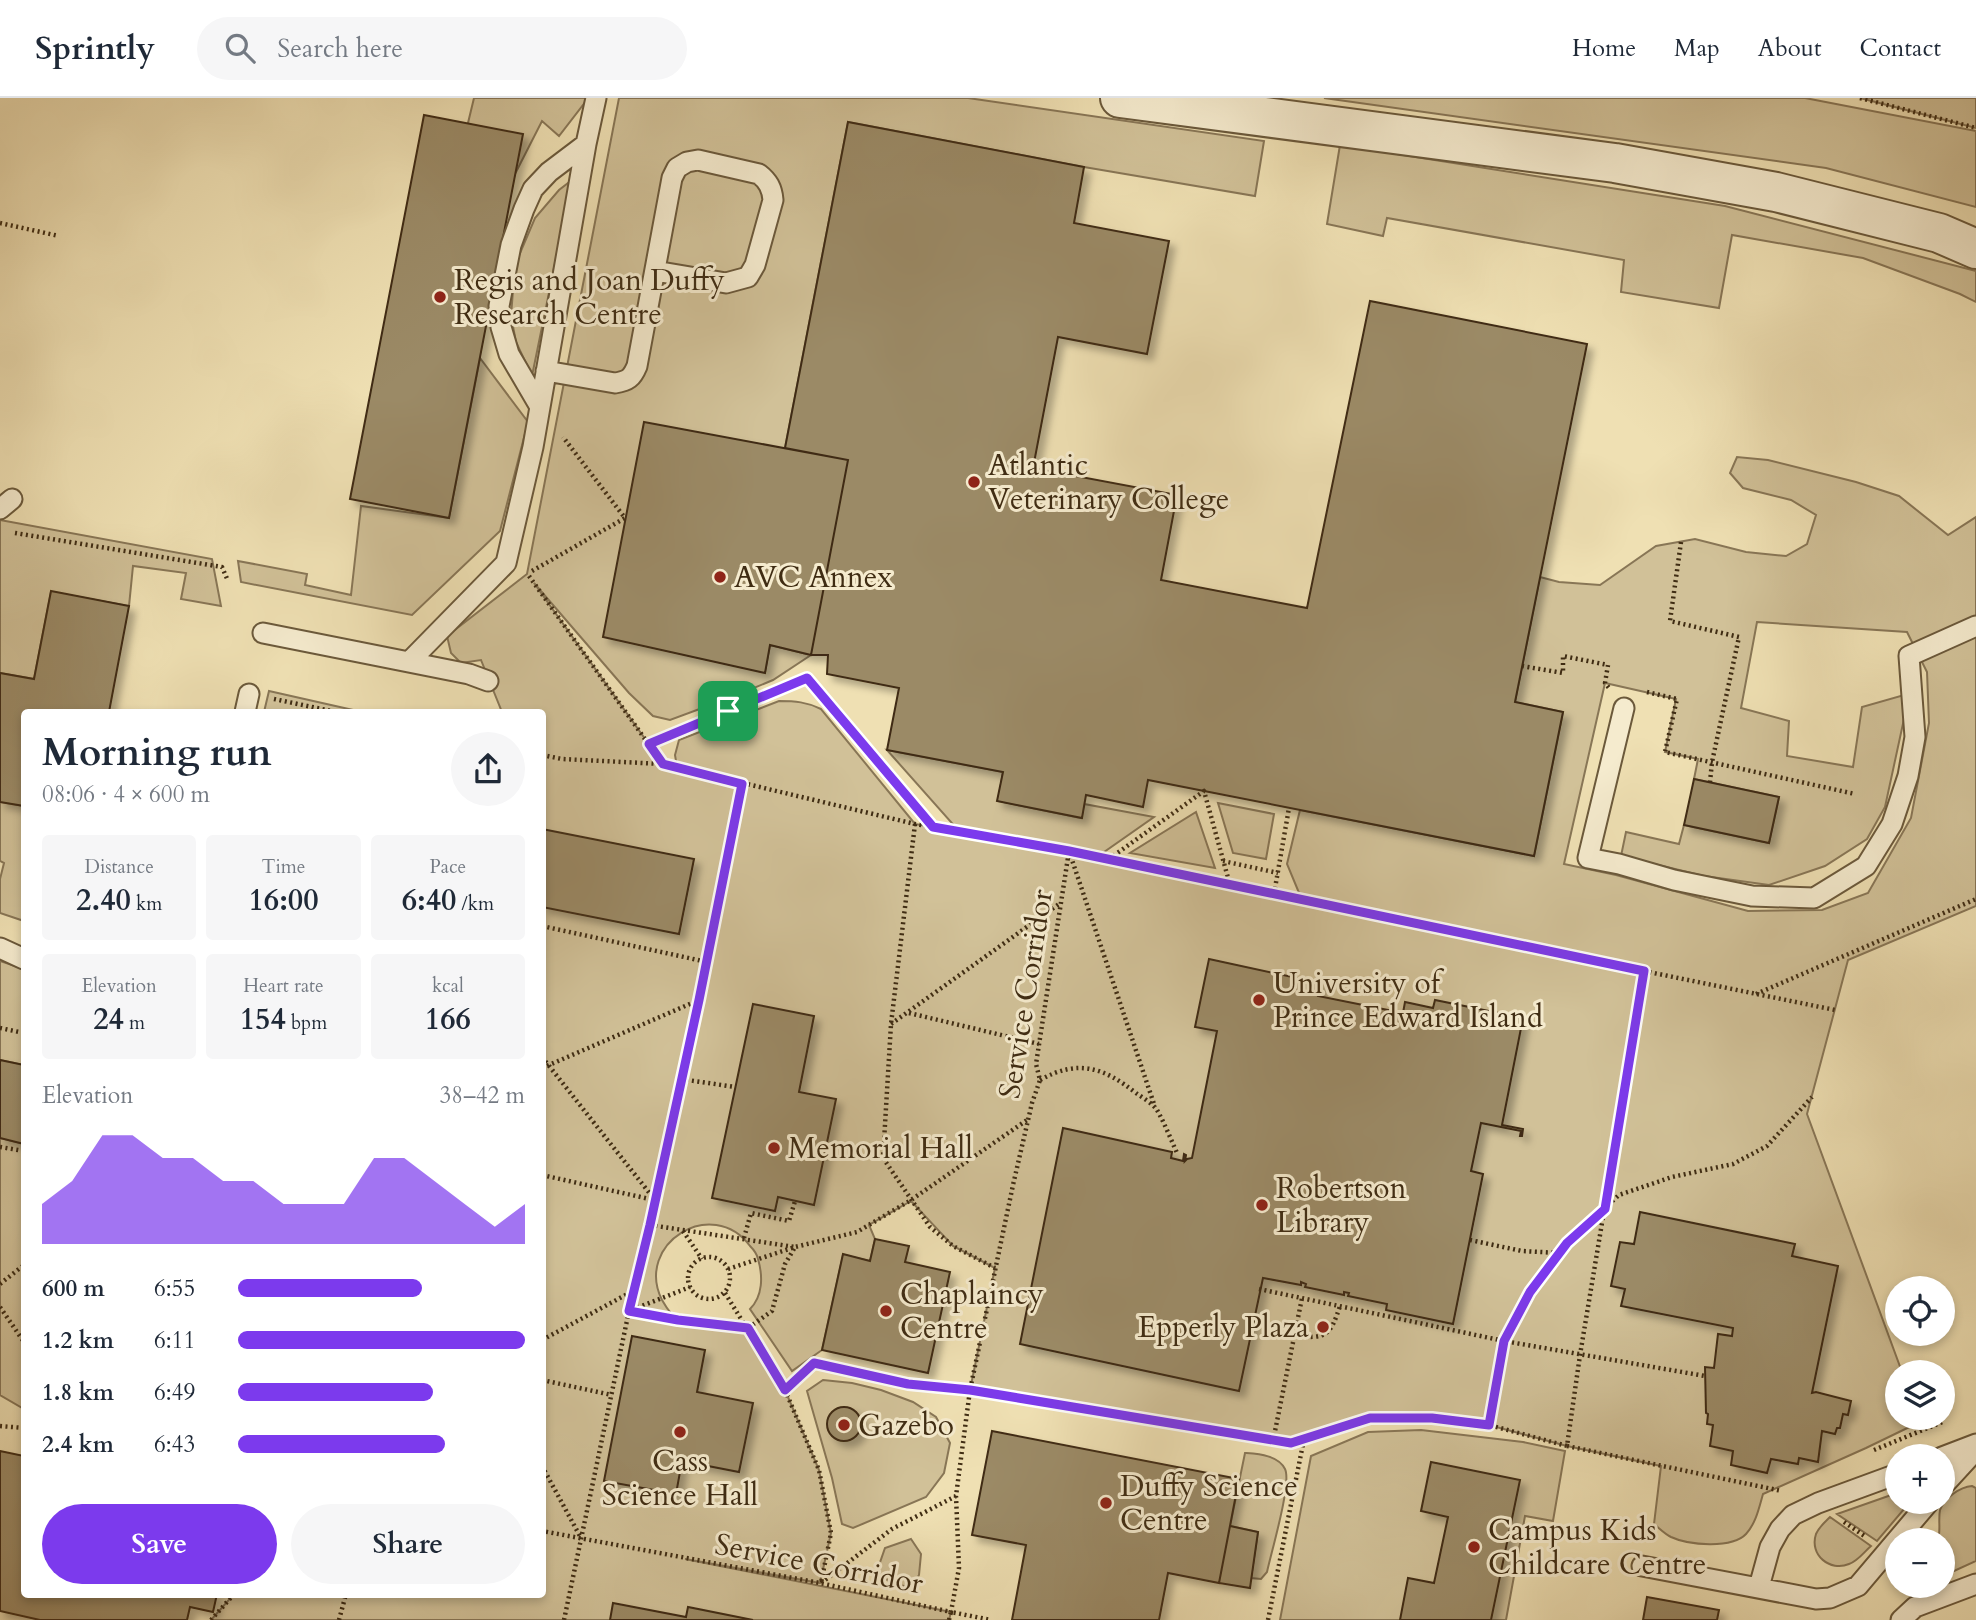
<!DOCTYPE html>
<meta charset="utf-8">
<style>
body{margin:0;font-family:Cardo,serif;background:#f6f6f7;color:#1f2937;height:100vh;display:flex;flex-direction:column;font-size:26px;white-space:nowrap}
*{box-sizing:border-box;margin:0}
p{font-size:23px;color:#747a83}
.icon{flex:none;width:38px;height:38px;fill:none;stroke:currentColor;stroke-width:2;stroke-linecap:round;stroke-linejoin:round}
.map{position:relative;flex:1;overflow:hidden}
.sheet{position:absolute;left:21px;top:611px;width:525px;height:889px;display:flex;flex-direction:column;background:#fff;border-radius:7px;box-shadow:0 4px 10px #0003}
.sheet>*{flex:none}
.buttons{position:absolute;left:1885px;top:1178px;display:grid;gap:14px}
.buttons a{display:grid;place-items:center;width:70px;height:70px;border-radius:50%;background:#fff;box-shadow:0 4px 10px #0003;font-size:35px}
.pin{position:absolute;display:grid;place-items:center;width:60px;height:60px;color:#fff;margin:-30px;border-radius:14px;box-shadow:0 4px 10px #0006}
.round{display:grid;place-items:center;flex:none;width:74px;height:74px;border-radius:37px;background:#f6f6f7}
.head{display:flex;align-items:center;justify-content:space-between;height:119px;padding:0 21px}
h1{font-size:38px;font-weight:600;line-height:52px}
.metrics{display:grid;grid-template-columns:repeat(3,1fr);gap:10px;height:119px;padding:7px 21px}
.metrics div{display:grid;align-content:center;border-radius:7px;background:#f6f6f7;text-align:center}
.metrics b{font-size:30px;font-weight:600}
.metrics small{font-size:19px;font-weight:400}
.metrics p{font-size:19px}
.chart{height:196px;padding:14px 21px}
.chart p{display:flex;justify-content:space-between}
.chart svg{width:100%;height:126px;margin-top:7px;fill:#7c3aed;opacity:.7}
.cta{display:flex;gap:14px;margin-top:auto;padding:14px 21px}
.cta a{flex:1;height:80px;border-radius:42px;background:#7c3aed;color:#fff;font-size:28px;font-weight:600;line-height:80px;text-align:center}
.cta a+a{background:#f6f6f7;color:#1f2937}
ul{padding:0 21px;list-style:none;font-size:23px}
li{display:grid;grid-template-columns:112px 84px 1fr;align-items:center;height:52px}
li i{height:18px;border-radius:9px;background:#7c3aed}
header{display:flex;align-items:center;gap:42px;box-sizing:border-box;height:98px;padding:0 35px;background:#fff;border-bottom:2px solid #e0e1e3}
header strong{font-size:33px}
nav{display:flex;gap:38px;margin-inline-start:auto;font-size:24px}
.search{width:490px;height:63px;background:#f6f6f7;display:flex;align-items:center;gap:18px;box-sizing:border-box;padding:0 24px;border-radius:38px;color:#747a83;font-size:26px}
.map>svg:first-child{display:block}
.green{fill:#d1c198;stroke:#887656;stroke-width:2;fill-rule:evenodd}
.building{fill:#9b8a66;stroke:#3f2c13;stroke-width:2;filter:url(#shadow)}
.lines{fill:none;stroke-linecap:round;stroke-linejoin:round}
.service-casing{stroke:#6b593b;stroke-width:23}
.minor-casing{stroke:#6b593b;stroke-width:42}
.path{stroke:#3f2c13;stroke-width:4.5;stroke-dasharray:2 3.5;stroke-linecap:butt}
.service{stroke:#f5ebce;stroke-width:19}
.minor{stroke:#f5ebce;stroke-width:38}
.route-casing{stroke:#fff;stroke-width:14}
.route{stroke:#7c3aed;stroke-width:9}
.poi-dot{fill:#8f2418;stroke:#f5ebce;stroke-width:2.5}
.labels{text-anchor:middle;dominant-baseline:central;stroke-width:6;stroke-linejoin:round;paint-order:stroke}
.poi-label{font-size:30px;fill:#3f2c13;stroke:#f5ebce;text-anchor:start}
.street-label{font-size:30px;fill:#3f2c13;stroke:#f5ebce}
</style>
<header>
<strong>Sprintly</strong>
<div class="search"><svg class="icon" aria-label="search" viewBox="0 0 24 24"><circle cx="10" cy="10" r="6"/><path d="M15 15l6 6"/></svg>Search here</div>
<nav><a>Home</a><a>Map</a><a>About</a><a>Contact</a></nav>
</header>
<div class="map">
<svg width="1976" height="1522" viewBox="0 0 1976 1522">
<defs>
<filter id="shadow"><feDropShadow dx="6" dy="6" stdDeviation="3.5" flood-color="#0004"/></filter>
</defs>
<rect width="100%" height="100%" fill="#efe0b3"/>
<filter id="stains"><feTurbulence type="fractalNoise" baseFrequency=".00286" numOctaves="4"/><feColorMatrix values="0 0 0 0 .2 0 0 0 0 .09 0 0 0 0 .02 0 0 0 .5 -.17"/></filter>
<radialGradient id="worn" r=".72"><stop offset=".6" stop-color="#630" stop-opacity="0"/><stop offset="1" stop-color="#630" stop-opacity=".3"/></radialGradient>
<!-- green -->
<path class="green" d="M474 0H585L586 3 559 38 542 23 516 74 468 25Z
M619 0H968L1264 43 1255 98 1084 69 848 24 785 350 765 574 770 547 811 557 773 582 732 599 670 622 653 618 629 595 534 485 663 666 677 669 675 657 679 642 779 603C795 603 807 604 821 611L915 726 959 733 887 652 1003 674 998 703 1081 720 1084 706 1154 719 1097 759 1302 802 1287 766 1300 712 1534 758 1563 614 1515 604 1540 479 1559 484 1600 487 1656 448 1695 441 1746 454 1786 458 1807 446 1816 417 1791 402 1743 390 1730 375 1737 359 1768 362 1856 384 1899 398 1948 437 1976 419V808L1848 862 1807 1016 1902 1274H1897V1320H1928L1866 1350 1763 1396C1759 1410 1756 1425 1746 1436 1732 1451 1688 1447 1671 1439 1665 1436 1659 1430 1654 1426L1661 1368 1567 1348 1489 1327 1370 1320 1291 1345 970 1292 995 1170 953 1148 911 1103 869 1127 875 1141 870 1163 843 1157 822 1252 792 1273 750 1211C763 1198 763 1178 758 1161 757 1156 754 1152 750 1148 712 1097 634 1146 662 1202 666 1209 672 1219 679 1222 683 1224 690 1223 695 1224 713 1226 730 1228 748 1230L785 1292 819 1372 831 1435 820 1485 685 1461 951 1514 949 1522H211L234 1496H542V614H502L481 562 461 565 451 555 447 538 527 476ZM1757 524 1907 534 1927 574 1929 625 1911 720 1868 795 1822 812 1748 813 1616 777 1564 766 1605 585 1676 601 1665 654 1698 661 1694 681 1779 699 1769 745 1684 727 1679 746 1626 734 1621 758 1704 778 1769 787 1825 768 1867 741 1885 709 1904 621V597L1862 609 1853 669 1787 658 1789 623 1741 610Z
M1324 0H1805L1976 33V109L1826 70Z
M1860 0H1976V30Z
M1340 47 1725 108 1976 173V204L1960 196 1863 160 1732 137 1719 210 1621 194 1624 162 1387 120 1383 138 1327 126Z
M572 82 532 278 516 244 511 218 515 167 535 120 559 92Z
M480 260 528 324 500 433 412 517 241 484 238 463 307 476 305 487 351 497 361 408 449 420Z
M0 422 212 461 221 508 181 501 186 475 133 468 129 508 51 494 34 581 0 575Z
M269 593 362 614H264Z
M0 704 24 708V823L0 815V781L4 765 0 763Z
M1218 705 1274 716 1266 761 1233 755Z
M1196 714 1215 770 1130 755Z
M0 863 24 871V967L0 962Z
M0 1040 24 1046V1311L0 1297Z
M823 1282 852 1285 881 1292 913 1304 936 1319 950 1345 944 1375 926 1399 853 1430 842 1426 832 1380 807 1293Z
M1421 1332 1523 1344 1565 1353 1553 1423 1525 1418 1506 1522H1280L1311 1358 1368 1334Z
M1245 1355C1258 1356 1278 1357 1285 1371 1292 1385 1271 1455 1267 1474L1261 1481 1251 1480 1258 1434 1230 1428Z
M1972 1388 1976 1390V1463L1954 1473 1943 1476 1942 1442H1938C1941 1432 1938 1422 1940 1412 1944 1400 1960 1389 1972 1388Z
M1897 1395V1404H1910L1877 1443 1837 1416Z
M1830 1419 1871 1448C1864 1454 1858 1463 1849 1466 1830 1474 1809 1457 1816 1436 1819 1429 1825 1424 1830 1419Z
M911 1441 921 1456 919 1477 911 1489 892 1486 877 1473 885 1450Z"/>
<!-- building -->
<path class="building" d="M424 17 523 36 449 420 350 401Z
M848 24 1084 69 1074 125 1169 143 1147 256 1058 239 1033 370 1177 397 1161 482 1307 510 1370 203 1587 246 1515 604 1563 614 1534 758 1148 682 1143 709 1086 697 1082 720 997 703 1003 674 887 652 899 590 827 576 828 557H811L848 362 785 350Z
M644 324 848 362 811 557 770 547 765 575 603 539Z
M51 493 129 508 109 614H24V708L0 704V575L34 581Z
M1694 681 1779 699 1769 745 1684 727Z
M542 731 694 761 679 836 542 809Z
M1209 861 1320 885 1318 898 1403 915 1405 904 1433 910 1435 902 1523 920 1502 1027 1523 1031 1522 1038H1520L1521 1033 1481 1025 1471 1073 1483 1076 1453 1226 1386 1212 1387 1206 1348 1198 1349 1195 1344 1194V1197L1305 1189 1306 1186 1301 1184V1187L1263 1180 1239 1293 1020 1246 1063 1030 1172 1054 1171 1060 1183 1063 1184 1056 1186 1057 1185 1063 1187 1061 1192 1060 1217 933 1195 929Z
M753 906 814 918 799 994 836 1001 814 1107 778 1099 775 1113 712 1100Z
M0 962 24 967V1046L0 1040Z
M1640 1114 1795 1146 1792 1158 1838 1168 1812 1295 1816 1294 1851 1303 1848 1317 1843 1316 1840 1330H1837L1835 1336 1822 1333 1818 1364 1799 1360 1798 1366 1771 1361 1767 1375 1731 1367 1733 1353 1710 1348 1713 1327 1707 1326 1708 1316 1706 1315 1705 1269 1714 1270 1718 1236 1732 1238 1733 1230 1621 1208 1625 1191 1611 1188 1620 1144 1634 1146Z
M875 1141 909 1148 905 1164 950 1174 928 1275 822 1252 843 1156 870 1163Z
M632 1238 705 1252 697 1294 753 1305 739 1374 682 1363 676 1396 604 1383Z
M827 1326a17 17 0 1 1 34 0a17 17 0 1 1-34 0Z
M992 1333 1239 1381 1219 1485 1168 1475 1159 1522H1012L1026 1447 972 1437Z
M0 1353 24 1358V1496H217L213 1514 190 1509 187 1522H40L0 1513Z
M1431 1364 1520 1382 1491 1522H1400L1408 1480 1434 1485 1448 1419 1421 1413Z
M1230 1428 1258 1434 1250 1490 1219 1485Z
M1647 1499 1719 1512 1717 1522H1643Z
M613 1505 686 1519 688 1509 753 1522H610Z"/>
<g class="lines">
<!-- service casing -->
<g class="service-casing">
<path id="service" d="M546 273 615 285C628 283 632 280 637 268L672 80 677 70 687 64 698 62 759 76C768 83 772 90 773 102L755 167 748 179 726 185 655 173
M540 309 509 256 501 229 499 208 511 147 524 111 533 91 549 74 586 46
M0 411 12 401
M263 535 469 576 488 583
M409 564 506 465 533 349 586 46 596 0
M1624 610 1588 760 1619 766 1674 782 1752 798 1814 800 1866 768 1892 726 1908 678 1915 639 1909 558 1976 528
M245 614 249 596
M0 850 24 861
M1942 1359 1976 1346
M1942 1389 1976 1352
M1642 1468 1816 1501 1830 1500 1858 1488 1929 1404
M1759 1489 1770 1449 1780 1431 1793 1417 1818 1405 1897 1376
M1901 1522 1915 1509 1976 1486"/>
</g>
<!-- minor casing -->
<g class="minor-casing">
<path id="minor" d="M1120 0 1615 65 1776 94 1939 135 1976 151"/>
</g>
<!-- path -->
<path class="path" d="M1860 0 1976 30
M0 125 59 138
M15 435 222 469 228 483
M1681 444 1670 523 1739 539 1712 664 1710 684
M532 473 625 420 563 339
M529 478 662 665
M1522 568 1563 575V558L1608 567 1605 585 1609 590
M1647 594 1677 601 1665 654 1855 696
M274 601 336 614
M649 646 807 580 933 729
M542 657 562 661 663 666 915 726 1069 753 1036 966 1040 982 1032 1005 1013 1087 970 1292 956 1398 959 1470 951 1514 820 1485 542 1433
M915 726 891 926 883 1060 930 1129 953 1148 995 1170
M1069 753 1155 1009
M1109 761 1204 693 1230 787
M1223 763 1278 775
M1274 796 1289 710
M542 828 707 864
M1644 873 1835 912
M1756 896 1976 801
M909 915 1039 946
M891 926 1059 806
M0 930 24 935
M542 959 655 1102
M542 970 699 902
M681 981 735 989
M1040 982C1078 961 1103 969 1136 995 1143 1000 1152 1005 1157 1012 1165 1026 1171 1042 1178 1057
M0 1049 24 1053
M542 1077 654 1102
M650 1127 795 1149 785 1166 772 1213 748 1230 678 1222 629 1213 690 1189
M683 1133 702 1161
M744 1140 751 1115 789 1123 795 1103
M1470 1142 1522 1153 1559 1155
M688 1180a21 21 0 1 1 42 0a21 21 0 1 1-42 0Z
M728 1171 795 1149 857 1134 911 1102 1027 1022
M0 1186 24 1167
M1259 1191 1504 1243 1530 1194 1567 1145 1619 1097 1672 1079 1733 1066 1767 1048 1812 999
M725 1195 785 1292 814 1265 908 1286 970 1292 1291 1345 1370 1320H1432L1489 1327 1567 1348 1580 1257 1644 873 1069 753
M0 1209 24 1244
M1294 1238C1327 1241 1330 1238 1340 1208
M542 1242 633 1193
M542 1282 612 1297
M785 1292 819 1372 831 1435 821 1485
M1489 1327 1504 1243 1705 1278
M0 1328 24 1330
M1273 1343 1302 1200
M1567 1348 1782 1393
M1874 1352 1945 1323
M542 1368 581 1440
M1844 1424 1866 1439
M821 1485 892 1431 956 1398
M211 1522 234 1496
M339 1522 346 1496
M564 1522 629 1213 650 1127 699 902 742 686
M949 1522 951 1514 991 1522
M1268 1522 1304 1341"/>
<!-- service -->
<use href="#service" class="service"/>
<!-- minor -->
<use href="#minor" class="minor"/>
</g>
<g class="lines">
<!-- route casing -->
<g class="route-casing">
<path id="route" d="M807 580 933 729 1069 753 1644 873 1605 1111 1567 1145 1530 1194 1504 1243 1489 1327 1432 1320H1370L1291 1345 970 1292 908 1286 814 1265 785 1292 748 1230 678 1222 629 1213 650 1127 699 902 742 686 663 666 649 646Z"/>
</g>
<!-- route -->
<use href="#route" class="route"/>
</g>
<!-- markers -->
<g class="poi-dot">
<circle cx="440" cy="199" r="7"/>
<circle cx="974" cy="384" r="7"/>
<circle cx="720" cy="479" r="7"/>
<circle cx="1259" cy="902" r="7"/>
<circle cx="774" cy="1050" r="7"/>
<circle cx="1262" cy="1107" r="7"/>
<circle cx="886" cy="1213" r="7"/>
<circle cx="1323" cy="1229" r="7"/>
<circle cx="844" cy="1327" r="7"/>
<circle cx="680" cy="1334" r="7"/>
<circle cx="1106" cy="1405" r="7"/>
<circle cx="1474" cy="1449" r="7"/>
</g>
<g class="labels">
<!-- poi labels -->
<g class="poi-label">
<text x="454" y="182">Regis and Joan Duffy<tspan x="454" dy="34">Research Centre</tspan></text>
<text x="988" y="367">Atlantic<tspan x="988" dy="34">Veterinary College</tspan></text>
<text x="734" y="479">AVC Annex</text>
<text x="1273" y="885">University of<tspan x="1273" dy="34">Prince Edward Island</tspan></text>
<text x="788" y="1050">Memorial Hall</text>
<text x="1276" y="1090">Robertson<tspan x="1276" dy="34">Library</tspan></text>
<text x="900" y="1196">Chaplaincy<tspan x="900" dy="34">Centre</tspan></text>
<text x="1309" y="1229" text-anchor="end">Epperly Plaza</text>
<text x="858" y="1327">Gazebo</text>
<text x="680" y="1363" text-anchor="middle">Cass<tspan x="680" dy="34">Science Hall</tspan></text>
<text x="1120" y="1388">Duffy Science<tspan x="1120" dy="34">Centre</tspan></text>
<text x="1488" y="1432">Campus Kids<tspan x="1488" dy="34">Childcare Centre</tspan></text>
</g>
<!-- street labels -->
<g class="street-label">
<text transform="translate(1026 896) rotate(-81)">Service Corridor</text>
<text transform="translate(819 1466) rotate(11)">Service Corridor</text>
</g>
</g>
<rect width="100%" height="100%" filter="url(#stains)"/>
<rect width="100%" height="100%" fill="url(#worn)"/>
</svg>
<div class="buttons">
<a><svg class="icon" aria-label="locate" viewBox="0 0 24 24"><circle cx="12" cy="12" r="6"/><path d="M12 2v4M12 18v4M2 12h4M18 12h4"/></svg></a>
<a><svg class="icon" aria-label="layers" viewBox="0 0 24 24"><path d="M12 4l9 5-9 5-9-5zM3 14l9 5 9-5"/></svg></a>
<a>+</a>
<a>−</a>
</div>
<div class="pin" style="left:728px;top:613px;background:#1e9e55"><svg class="icon" aria-label="arrive" viewBox="0 0 24 24"><path d="M6 21V4h12l-3 4 3 4H6"/></svg></div>
<section class="sheet">
<div class="head"><div><h1>Morning run</h1><p>08:06 · 4 × 600 m</p></div><a class="round"><svg class="icon" aria-label="share" viewBox="0 0 24 24"><path d="M12 15V3M7 8l5-5 5 5M5 13v7h14v-7"/></svg></a></div>
<div class="metrics">
<div><p>Distance</p><b>2.40<small> km</small></b></div>
<div><p>Time</p><b>16:00</b></div>
<div><p>Pace</p><b>6:40<small> /km</small></b></div>
</div>
<div class="metrics">
<div><p>Elevation</p><b>24<small> m</small></b></div>
<div><p>Heart rate</p><b>154<small> bpm</small></b></div>
<div><p>kcal</p><b>166</b></div>
</div>
<div class="chart"><p><span>Elevation</span>38–42 m</p>
<svg viewBox="0 0 160 44" preserveAspectRatio="none"><path d="M0 44V30L10 22L20 6L30 6L40 14L50 14L60 22L70 22L80 30L90 30L100 30L110 14L120 14L130 22L140 30L150 38L160 30V44z"/></svg>
</div>
<ul>
<li><b>600 m</b>6:55<i style="width:64%"></i></li>
<li><b>1.2 km</b>6:11<i style="width:100%"></i></li>
<li><b>1.8 km</b>6:49<i style="width:68%"></i></li>
<li><b>2.4 km</b>6:43<i style="width:72%"></i></li>
</ul>
<div class="cta"><a>Save</a><a>Share</a></div>
</section>
</div>
